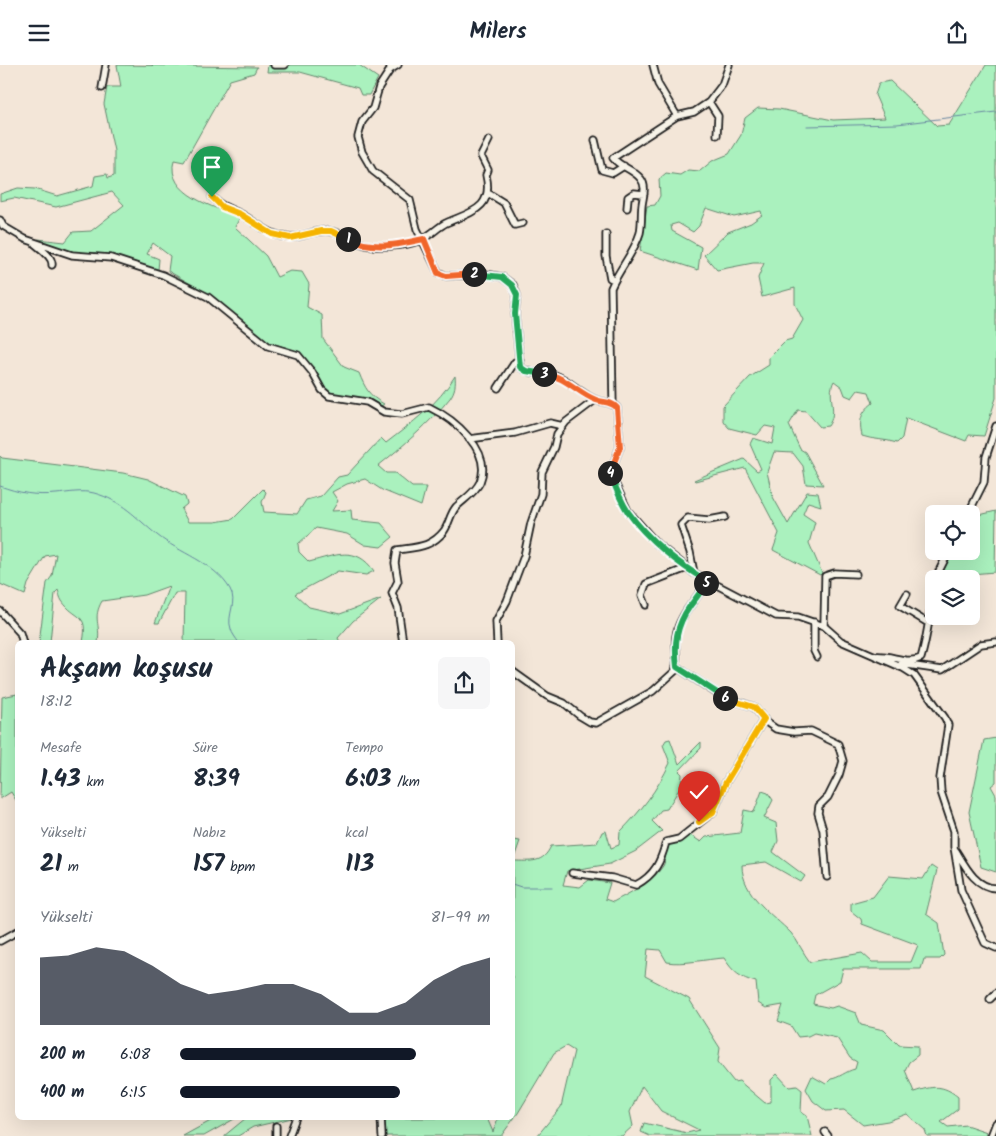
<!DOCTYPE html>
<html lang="tr">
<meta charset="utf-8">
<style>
body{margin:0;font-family:Kalam,sans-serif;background:#f6f6f7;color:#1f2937;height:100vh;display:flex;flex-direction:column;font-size:19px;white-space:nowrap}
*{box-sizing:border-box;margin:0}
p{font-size:16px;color:#747a83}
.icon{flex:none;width:28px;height:28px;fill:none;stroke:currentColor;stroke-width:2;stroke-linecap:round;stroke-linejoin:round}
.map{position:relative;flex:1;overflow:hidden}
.details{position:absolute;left:15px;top:575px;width:500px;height:480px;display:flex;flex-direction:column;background:#fff;border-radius:8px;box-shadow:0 5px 20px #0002}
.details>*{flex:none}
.tools{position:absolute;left:925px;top:440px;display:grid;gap:10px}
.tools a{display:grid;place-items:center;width:55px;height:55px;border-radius:8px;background:#fff;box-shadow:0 5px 20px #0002;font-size:25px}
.pin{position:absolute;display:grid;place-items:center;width:42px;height:42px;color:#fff;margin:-51px -21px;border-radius:50% 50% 50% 0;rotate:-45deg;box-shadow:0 0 5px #0007}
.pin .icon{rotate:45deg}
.km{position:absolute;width:25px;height:25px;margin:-12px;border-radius:50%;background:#222;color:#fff;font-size:14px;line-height:25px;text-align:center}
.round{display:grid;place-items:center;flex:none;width:52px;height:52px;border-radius:8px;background:#f6f6f7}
.overview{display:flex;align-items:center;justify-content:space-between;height:85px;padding:0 25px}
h1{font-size:28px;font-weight:800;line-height:38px}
.metrics{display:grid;grid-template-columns:repeat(3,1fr);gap:8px;height:85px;padding:5px 25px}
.metrics div{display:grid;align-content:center}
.metrics b{font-size:25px;font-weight:800}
.metrics small{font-size:14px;font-weight:400}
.metrics p{font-size:14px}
.chart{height:140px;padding:10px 25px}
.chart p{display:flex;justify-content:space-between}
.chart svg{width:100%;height:90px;margin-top:5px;fill:#111827;opacity:.7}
ul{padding:0 25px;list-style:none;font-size:16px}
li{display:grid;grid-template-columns:80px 60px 1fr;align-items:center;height:38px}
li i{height:12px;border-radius:6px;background:#111827}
header{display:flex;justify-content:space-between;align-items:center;height:65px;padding:0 25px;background:#fff;font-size:22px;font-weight:800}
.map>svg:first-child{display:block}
.green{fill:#aaf1be;stroke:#63866d}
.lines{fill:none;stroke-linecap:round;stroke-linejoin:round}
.stream{stroke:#6886a0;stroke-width:1}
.minor-casing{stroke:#1c1c1c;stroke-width:9}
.minor{stroke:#f7f3e8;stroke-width:5.5}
.split-1-casing{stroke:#fff;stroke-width:10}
.split-2-casing{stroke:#fff;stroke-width:10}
.split-3-casing{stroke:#fff;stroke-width:10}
.split-4-casing{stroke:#fff;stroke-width:10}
.split-5-casing{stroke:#fff;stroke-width:10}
.split-6-casing{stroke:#fff;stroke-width:10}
.split-7-casing{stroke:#fff;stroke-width:10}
.split-1{stroke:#f5b400;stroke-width:6}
.split-2{stroke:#f0652b;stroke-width:6}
.split-3{stroke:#22a559;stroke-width:6}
.split-4{stroke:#f0652b;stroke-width:6}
.split-5{stroke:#22a559;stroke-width:6}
.split-6{stroke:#22a559;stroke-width:6}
.split-7{stroke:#f5b400;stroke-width:6}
</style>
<header><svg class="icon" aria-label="menu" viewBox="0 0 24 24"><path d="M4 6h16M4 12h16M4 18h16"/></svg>Milers<svg class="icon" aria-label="share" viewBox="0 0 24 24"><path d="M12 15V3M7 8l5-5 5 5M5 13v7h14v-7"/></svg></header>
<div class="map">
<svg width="996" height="1071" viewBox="0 0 996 1071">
<rect width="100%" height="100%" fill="#f3e6d8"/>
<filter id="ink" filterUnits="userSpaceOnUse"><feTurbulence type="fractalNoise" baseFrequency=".02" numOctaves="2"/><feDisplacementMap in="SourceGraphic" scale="10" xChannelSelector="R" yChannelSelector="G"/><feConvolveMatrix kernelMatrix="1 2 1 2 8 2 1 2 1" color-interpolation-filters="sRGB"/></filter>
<g filter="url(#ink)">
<!-- green -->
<path class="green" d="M117 0 257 2 254 8 230 15 184 97 174 95C165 130 215 142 240 152L235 162 266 191 277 212 290 206 302 207 309 219 307 242 322 250 323 274 344 302 359 308C365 323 369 331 384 339L380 342 368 335 333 329 322 322 310 301 299 287 266 276 207 228 168 206 170 191 153 178 147 189 159 194 158 205 113 191 71 186 38 176V174L65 177 73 167 91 166 124 140 112 127 56 142 14 133 0 136V129L18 123 35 124 57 131 93 121 95 111 107 109 108 113 114 111V86L104 39 107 22H121Z
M268 0H359L378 13 369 30H361L358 23 300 7H267Z
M986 0H996V333L984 371 969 370 966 376 906 353 902 373 897 378C885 374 873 375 862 371 859 356 860 348 873 338L869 327 858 325 852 333 845 330 842 322 834 316C826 331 839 346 828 361L820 362 806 346 798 345 789 360 800 384 805 387 823 420 806 419 803 401 793 388 774 387 767 407 773 432 788 459 807 427 818 428 821 441 808 437 803 449 815 457 809 478 822 508 820 510 773 485 779 468 745 403 695 416 694 415 744 394 757 406 761 404 750 379 753 373 772 379 775 363 765 361 757 370 729 363 723 356V341L750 312 769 300V292L785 276 792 274 803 255 795 239V223L762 232 758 213 764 198H753L717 205 704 190 728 167 751 158 762 150 761 146 734 152 706 143 699 161 693 167 678 158 671 160 672 166 701 182 698 205 640 186 647 141 655 140 660 131 659 114 666 108 680 110 688 105 700 106 712 96 729 89 741 70 745 53 758 43 779 44 833 55 885 53 875 30 879 18 890 16 937 61 949 60Z
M455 311C456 319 455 326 450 333 431 357 402 382 378 401L386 408H395L412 422H426L421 441 382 425 365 414 347 419 332 427 338 436 332 446 351 445 352 455 381 458 393 472 381 482 365 480 347 469 316 463 298 479 299 487 309 497C336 490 356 480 374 506L366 510 338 506 295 529 309 542 340 549 381 534 353 556 338 573 340 577H184L185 528H175L159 558H155L169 521 144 530 102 536C92 554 101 558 98 578L83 577C89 547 75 555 62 536 60 533 59 528 58 525L55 528 50 577H39L47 518 52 511 56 489 45 491 28 519 25 530 0 519V391L2 393 123 408 148 414 185 432 187 439 181 444 188 457H215L233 454 263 424 266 427 262 437 264 447 297 449 306 435 321 431 338 412 347 410 381 373 386 378C412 358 438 339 455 311Z
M996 446 995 507 959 510 954 514H939L953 486H971V452Z
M17 629V737L11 727 0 734 2 632Z
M996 673V717L991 721 996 730V807L981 802 969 747 984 675Z
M670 674 679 699 701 677V683L679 706 682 709 681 721 667 744 661 745 652 756 662 766 636 786 610 799 567 806 563 820 580 822 589 815 610 818 605 834 613 837C629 828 652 818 663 801 667 795 664 784 669 779 675 775 684 774 690 770L701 777 706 772 740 768 744 745 754 747 762 726 768 728 773 735 764 753 776 758 778 776 773 787 805 811 801 817 766 797 742 800C742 830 772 849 791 868 798 876 803 888 810 897L862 888 872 897H911L918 880 862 859 861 854 851 846V838L873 832 889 811 923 814 931 801 937 805 926 849 939 858 944 890 940 894H924L921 904H843L840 916 815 930 813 939 831 943 837 941 856 948 861 960 884 965 899 980 918 981V990L909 997 905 1005 914 1027C932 1021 943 1019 958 1032V1044L941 1057 948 1062 966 1060 987 1067 986 1071H927L925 1065 907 1049 888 1056 863 1060 844 1045 826 1046 813 1036 806 1024 812 1011 826 1019 831 1014C839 1013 846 1006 855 1004L857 997 850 993 837 973 814 968 808 971 798 972 791 961 778 956 783 940 766 943 758 938 756 917C740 913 733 907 724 893 706 894 682 900 667 897L660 885 648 884 645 911 689 934 720 983 718 997 734 1017 739 1016 765 1038 771 1037V1015L777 1009 789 1022 797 1021 802 1025 801 1047 807 1051 812 1071H650L641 1067 644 1058 687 1068 699 1065 661 1046 642 1021 630 1047 633 1061 622 1071H537L561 1042 574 986 566 981 554 988 518 1048 501 1071H385V1063L376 1053H487L493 1067 498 1053 512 1052 513 775 520 776 513 796C531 796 543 799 551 781L597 778 602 767 606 766 611 783 619 780 620 767C641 746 657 725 670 698L663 680 666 675Z
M216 1053H236L204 1071H183Z
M246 1053V1052L292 1053 253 1062 238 1071H224Z"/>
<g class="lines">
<!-- stream -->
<path class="stream" d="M807 61 897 59 996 47
M0 421C19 428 35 431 56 429 68 428 82 425 94 428 123 436 135 452 157 470 179 488 214 497 230 524 238 538 226 550 231 564 232 569 236 573 239 578
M512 819 521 822H552"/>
<!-- minor casing -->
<g class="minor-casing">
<path id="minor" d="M274 0H285
M390 0V5L379 22 373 43 362 57 358 72 362 87 373 106 410 135 417 164 438 207 446 211 485 209 502 212 513 220 517 230 515 249 520 302C530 310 543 307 555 310 570 315 581 329 596 335 604 338 611 336 617 343L620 382 610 408 628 446 657 479 694 508 776 551 798 552 824 561 841 576 903 603 914 610 945 653 948 660 940 713 941 727 954 766V782L961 825 985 878 996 883
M653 0 658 19 677 51
M390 5 398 0
M102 23 106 0
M709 37 718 51 717 70
M595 75 602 105 613 108 624 101
M488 128 504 138 515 160 523 158
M212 132C221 142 229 143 241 149 257 158 272 173 292 172 305 172 316 164 329 166 344 168 356 180 372 181 387 182 410 181 424 173 432 169 438 162 446 158 471 147 494 144 486 110L488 105 481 91 489 75
M627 143 628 132 634 128 644 129
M0 155 3 161 25 174 72 190 111 193 163 210 208 232 268 281 298 290 312 307 322 325 329 331 367 337 384 347 402 349 429 342C454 354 493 386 480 417 475 428 464 434 456 442 450 449 449 459 444 466 431 483 415 482 397 485L395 498 398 516 392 528 398 543 403 578
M606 169V191L610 213 614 215
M35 179C42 185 53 192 52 200
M498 323 515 297 520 295
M613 338 611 223C619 204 634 188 640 168 642 159 641 149 642 140 643 131 647 122 641 114 633 104 620 102 613 93L677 51 694 47 709 37 722 20 729 0
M469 374 515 368 550 358 563 361
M968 449 984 417 986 392 996 361
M694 508 690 487 681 460 688 453 709 455 725 452
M935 514 949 486
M907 529 900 541 928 558
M646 540 642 530 646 519 687 503
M0 546 20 568 23 578
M814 557V586L817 592
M824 561 825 511 834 508 856 509
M497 578 496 556 507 536 524 491 531 458 541 429 542 407 554 382 557 369 566 357 595 335
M875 591C890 589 908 600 921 593 928 570 930 546 934 522
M901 599 942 605 981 579 996 577
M677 602 721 631 754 642 766 657 776 664 794 667 811 666 838 679 843 696 839 710 828 732 819 741 818 748 823 765 827 812
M512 606 547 631 564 638 580 651 590 657 596 658 653 626 675 606C679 595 674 582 676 571 679 549 698 534 707 516
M956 786C965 801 976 823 996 823
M572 808 612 813 636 820C655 810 661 796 666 777L679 774 713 747 726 717 764 654
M0 876 18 866
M990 934 996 928
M381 1052 382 1071
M276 1061V1071
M825 1067 828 1071
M289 1071 296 1052
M991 1071 996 1058"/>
</g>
<!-- minor -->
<use href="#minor" class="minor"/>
</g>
</g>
<g class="lines" filter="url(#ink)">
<!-- split-1 casing -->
<g class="split-1-casing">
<path id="split-1" d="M212 132 222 142 240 149 272 169 290 173 321 166H331L348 174"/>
</g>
<!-- split-2 casing -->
<g class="split-2-casing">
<path id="split-2" d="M348 174C374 185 397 180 424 174L438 208 446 211 474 209"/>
</g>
<!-- split-3 casing -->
<g class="split-3-casing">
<path id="split-3" d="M474 209 502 212 512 220 517 230 515 249 520 302 526 306 544 309"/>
</g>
<!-- split-4 casing -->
<g class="split-4-casing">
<path id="split-4" d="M544 309C566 311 577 328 596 335 604 338 611 336 617 343L620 382 610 408"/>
</g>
<!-- split-5 casing -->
<g class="split-5-casing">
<path id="split-5" d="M610 408C615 421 620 435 628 447 647 474 678 499 707 516L706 518"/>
</g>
<!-- split-6 casing -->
<g class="split-6-casing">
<path id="split-6" d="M706 518C701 527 696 533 690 541 676 561 674 578 677 602L725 633"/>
</g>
<!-- split-7 casing -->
<g class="split-7-casing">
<path id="split-7" d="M699 757 713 747 726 717 764 654 754 642 725 633"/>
</g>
<!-- split-1 -->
<use href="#split-1" class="split-1"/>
<!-- split-2 -->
<use href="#split-2" class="split-2"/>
<!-- split-3 -->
<use href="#split-3" class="split-3"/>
<!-- split-4 -->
<use href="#split-4" class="split-4"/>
<!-- split-5 -->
<use href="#split-5" class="split-5"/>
<!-- split-6 -->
<use href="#split-6" class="split-6"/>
<!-- split-7 -->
<use href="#split-7" class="split-7"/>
</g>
</svg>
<div class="tools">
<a><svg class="icon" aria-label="locate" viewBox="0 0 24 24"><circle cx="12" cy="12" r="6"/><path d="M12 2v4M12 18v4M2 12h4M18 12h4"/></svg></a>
<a><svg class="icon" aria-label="layers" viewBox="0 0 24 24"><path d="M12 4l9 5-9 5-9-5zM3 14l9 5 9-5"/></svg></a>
</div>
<div class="pin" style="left:212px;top:132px;background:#1e9e55"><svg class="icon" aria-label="arrive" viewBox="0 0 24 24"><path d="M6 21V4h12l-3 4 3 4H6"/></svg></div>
<div class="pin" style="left:699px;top:757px;background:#d93025"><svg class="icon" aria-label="check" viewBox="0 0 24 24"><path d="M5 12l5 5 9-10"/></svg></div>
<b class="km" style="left:348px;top:174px">1</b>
<b class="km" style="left:474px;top:209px">2</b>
<b class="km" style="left:544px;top:309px">3</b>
<b class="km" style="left:610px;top:408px">4</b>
<b class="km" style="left:706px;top:518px">5</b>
<b class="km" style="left:725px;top:633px">6</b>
<section class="details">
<div class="overview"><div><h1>Akşam koşusu</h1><p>18:12</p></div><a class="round"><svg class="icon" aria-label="share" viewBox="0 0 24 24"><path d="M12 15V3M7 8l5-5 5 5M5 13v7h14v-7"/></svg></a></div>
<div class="metrics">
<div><p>Mesafe</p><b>1.43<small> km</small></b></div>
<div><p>Süre</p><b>8:39</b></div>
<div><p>Tempo</p><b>6:03<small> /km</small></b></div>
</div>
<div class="metrics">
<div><p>Yükselti</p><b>21<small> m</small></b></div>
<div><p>Nabız</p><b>157<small> bpm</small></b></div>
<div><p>kcal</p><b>113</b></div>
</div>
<div class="chart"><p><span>Yükselti</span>81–99 m</p>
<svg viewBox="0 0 160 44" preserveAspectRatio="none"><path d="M0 44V11L10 10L20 6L30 8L40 15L50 24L60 29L70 27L80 24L90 24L100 29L110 38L120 38L130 33L140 22L150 15L160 11V44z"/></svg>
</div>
<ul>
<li><b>200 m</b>6:08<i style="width:76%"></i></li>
<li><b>400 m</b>6:15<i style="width:71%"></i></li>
</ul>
</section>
</div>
